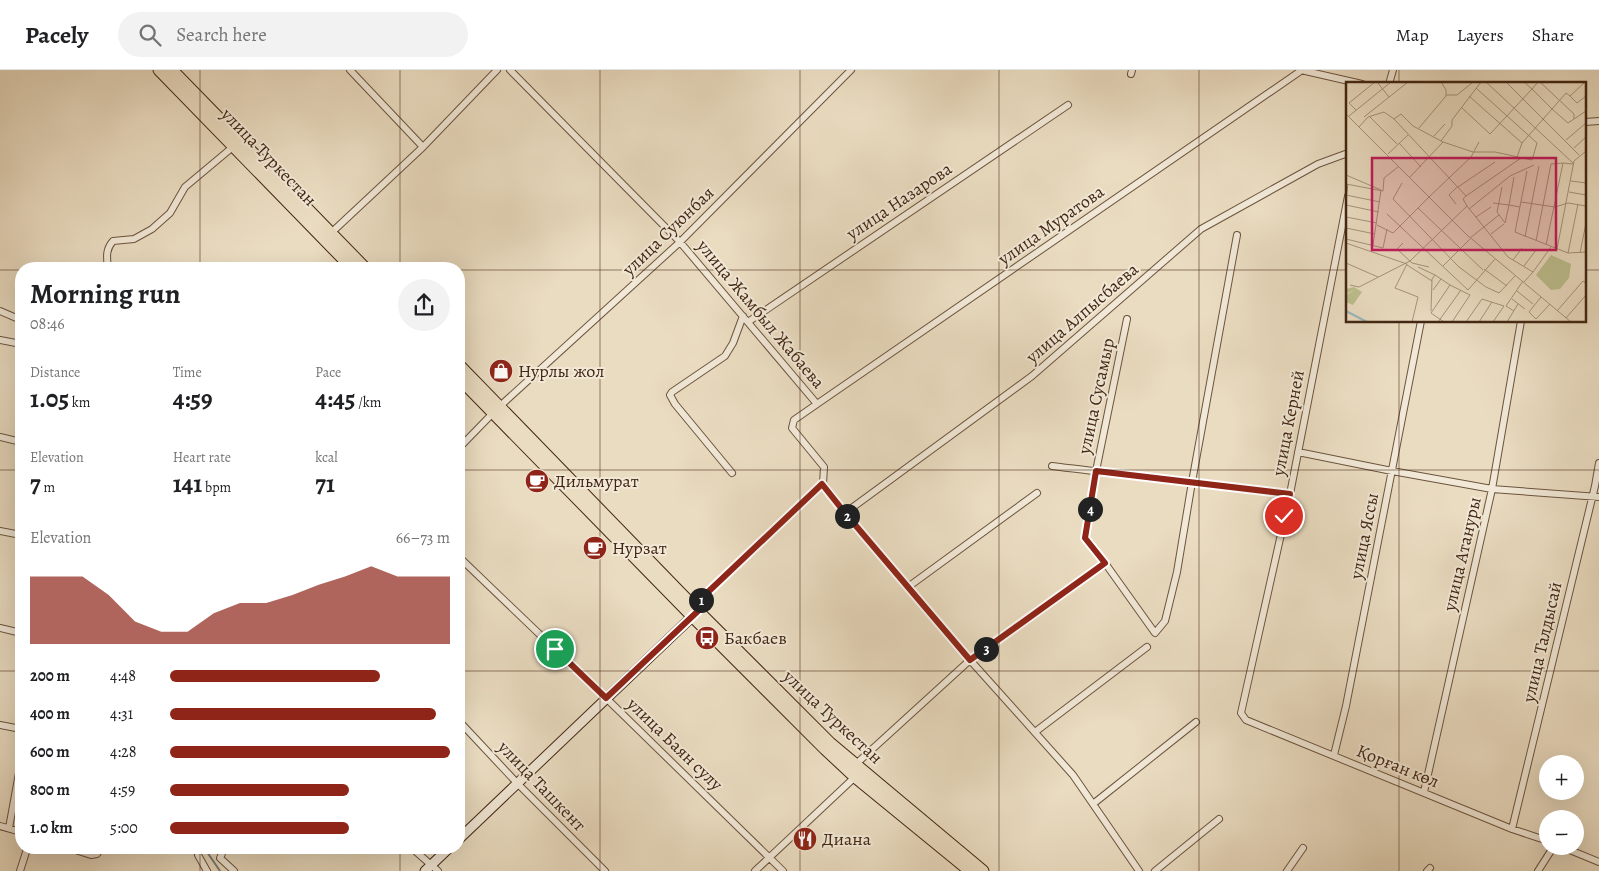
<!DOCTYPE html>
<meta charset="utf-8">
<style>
body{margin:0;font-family:Alegreya,serif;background:#f2f2f2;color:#202124;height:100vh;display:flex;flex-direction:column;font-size:19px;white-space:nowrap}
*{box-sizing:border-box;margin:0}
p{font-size:16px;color:#757577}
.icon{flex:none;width:28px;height:28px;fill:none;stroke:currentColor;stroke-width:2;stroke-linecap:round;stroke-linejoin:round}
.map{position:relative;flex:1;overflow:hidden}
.panel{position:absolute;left:15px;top:192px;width:450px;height:592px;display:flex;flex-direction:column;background:#fff;border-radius:20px;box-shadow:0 5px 20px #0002}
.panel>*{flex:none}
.fabs{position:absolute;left:1539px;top:685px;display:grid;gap:10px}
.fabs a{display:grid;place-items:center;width:45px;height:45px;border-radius:50%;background:#fff;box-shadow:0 5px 20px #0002;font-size:25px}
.pin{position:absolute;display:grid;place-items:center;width:42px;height:42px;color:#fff;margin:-21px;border:2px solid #fff;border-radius:50%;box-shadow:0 1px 5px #0007}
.km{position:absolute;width:25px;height:25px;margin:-12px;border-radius:50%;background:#222;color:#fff;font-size:14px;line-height:25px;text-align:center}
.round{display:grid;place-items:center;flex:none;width:52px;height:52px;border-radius:26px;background:#f2f2f2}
.overview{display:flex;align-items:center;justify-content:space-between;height:85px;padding:0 15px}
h1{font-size:28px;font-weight:600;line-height:38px}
.figures{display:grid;grid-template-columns:repeat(3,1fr);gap:8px;height:85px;padding:5px 15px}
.figures div{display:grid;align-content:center}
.figures b{font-size:25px;font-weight:600}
.figures small{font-size:14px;font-weight:400}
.figures p{font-size:14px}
.chart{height:140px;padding:10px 15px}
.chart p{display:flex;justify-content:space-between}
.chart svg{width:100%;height:90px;margin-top:5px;fill:#8f2418;opacity:.7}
ul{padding:0 15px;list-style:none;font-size:16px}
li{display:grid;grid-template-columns:80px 60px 1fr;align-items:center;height:38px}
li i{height:12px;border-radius:6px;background:#8f2418}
header{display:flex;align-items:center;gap:30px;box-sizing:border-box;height:70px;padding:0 25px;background:#fff;border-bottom:1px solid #e0e0e0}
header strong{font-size:24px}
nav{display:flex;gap:28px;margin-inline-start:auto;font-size:18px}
.search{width:350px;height:45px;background:#f2f2f2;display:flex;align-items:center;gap:12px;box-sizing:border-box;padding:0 18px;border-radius:28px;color:#757577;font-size:19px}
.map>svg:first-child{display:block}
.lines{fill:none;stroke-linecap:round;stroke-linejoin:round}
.stream{stroke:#777e78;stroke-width:2}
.street-casing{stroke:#6c543e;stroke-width:8}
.secondary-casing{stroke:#422612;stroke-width:11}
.highway-casing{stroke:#422612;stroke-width:13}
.street{stroke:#f1e8d7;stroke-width:6}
.secondary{stroke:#f1e8d7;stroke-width:9}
.highway{stroke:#eadcc1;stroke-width:11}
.route-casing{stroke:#fff;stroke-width:10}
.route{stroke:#8f2418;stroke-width:6}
.grid{fill:none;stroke:#422612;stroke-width:1;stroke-opacity:0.55}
.labels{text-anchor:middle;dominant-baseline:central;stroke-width:4;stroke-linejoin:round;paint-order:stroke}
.street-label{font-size:18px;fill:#422612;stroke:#f1e8d7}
.poi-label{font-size:18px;fill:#422612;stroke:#f1e8d7;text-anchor:start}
.inset-river{fill:none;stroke:#9bb9bc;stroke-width:2.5}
.inset-road{fill:none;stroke:#a7937b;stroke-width:1}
.view{fill:#c2185b;fill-opacity:0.15;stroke:#c2185b;stroke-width:2.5}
.inset-edge{fill:none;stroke:#422612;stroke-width:2.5}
</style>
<header>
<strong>Pacely</strong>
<div class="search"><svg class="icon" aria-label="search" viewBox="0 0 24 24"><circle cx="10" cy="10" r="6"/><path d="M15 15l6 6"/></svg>Search here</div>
<nav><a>Map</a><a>Layers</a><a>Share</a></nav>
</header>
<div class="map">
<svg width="1599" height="801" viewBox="0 0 1599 801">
<rect width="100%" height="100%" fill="#eadcc1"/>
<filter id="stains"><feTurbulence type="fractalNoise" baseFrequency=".004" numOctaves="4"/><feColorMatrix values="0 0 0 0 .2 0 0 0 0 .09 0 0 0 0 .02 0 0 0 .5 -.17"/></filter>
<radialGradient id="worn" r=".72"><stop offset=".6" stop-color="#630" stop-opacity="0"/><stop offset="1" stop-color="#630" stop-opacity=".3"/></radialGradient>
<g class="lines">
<!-- stream -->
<path class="stream" d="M205 779 220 801"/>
<!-- street casing -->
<g class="street-casing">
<path id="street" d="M350 0 423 77
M510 0 680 172 817 334 794 350 792 358 824 397 823 414 845 443 970 590 1073 705 1139 801
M1301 0 1362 14
M1131 4 1132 0
M1389 14 1393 0
M1585 52 1599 51
M1348 126 1290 424 1241 643 1246 650 1512 759 1548 771
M331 163 423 77 497 0
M1237 165 1192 412 1290 424
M108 199C107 188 105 180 113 171L134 169 152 159 170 143 185 117 234 76
M0 241 21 250
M748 252 1068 35
M0 270 21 274
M817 334 1302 0
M499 337 680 172 851 0
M0 367 21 372
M459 378 493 343
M1298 382 1392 401 1492 419 1599 427
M1052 396C1098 402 1145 406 1192 412L1177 502 1165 551 1155 563 1105 493 1085 468 1096 401 1127 249
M732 403 675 334 670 325 672 322 725 286 733 273 743 246
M845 443 1032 306 1201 159 1318 94 1348 83
M0 461 21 465
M459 487 606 628 783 801
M908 517 1037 423
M698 539V533L707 523 823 414
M0 558 21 563
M459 651 517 713 605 801
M0 655 21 659
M1035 662 1147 577
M1334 685 1346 636 1421 251
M856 694 970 590 1105 493
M1424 722 1492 419 1521 251
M1093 734 1196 652
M0 756 21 762
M9 758 21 692
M1512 759 1595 416 1599 393
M1560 776 1599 792
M72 779 91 785 97 784 100 779
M224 779 220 788 234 801
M413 779 438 801
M198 785 207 801
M20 801 27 779
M755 801 855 707
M1155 801 1219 749
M1287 801 1303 778
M1427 801 1430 798
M1538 801 1554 776"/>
</g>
<!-- secondary casing -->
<g class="secondary-casing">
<path id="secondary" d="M459 769 696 543
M425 801 448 779"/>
</g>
<!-- highway casing -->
<g class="highway-casing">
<path id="highway" d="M159 0 353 199
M172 0 366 199
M459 295 698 541 830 673 983 801
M459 308 692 546 825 679 855 707 970 801"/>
</g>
<!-- street -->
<use href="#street" class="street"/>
<!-- secondary -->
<use href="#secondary" class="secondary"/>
<!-- highway -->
<use href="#highway" class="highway"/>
</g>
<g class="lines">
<!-- route casing -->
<g class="route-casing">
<path id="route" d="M555 579 606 628 698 541V533L708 522 822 414 845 443 970 590 1105 493 1085 468 1096 401 1290 424 1284 446"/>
</g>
<!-- route -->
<use href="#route" class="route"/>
</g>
<!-- grid -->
<path class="grid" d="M200 0V199M400 0V199M600 0V801M800 0V801M999 0V801M1199 0V801M1399 0V14M0 200H21M459 200H1348M1585 200H1599M1399 251V801M0 400H21M459 400H1599M0 601H21M459 601H1599M200 779V801M400 779V801"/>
<!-- icons -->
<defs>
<g id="shop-disc" transform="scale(1.25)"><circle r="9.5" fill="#8f2418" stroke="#f1e8d7"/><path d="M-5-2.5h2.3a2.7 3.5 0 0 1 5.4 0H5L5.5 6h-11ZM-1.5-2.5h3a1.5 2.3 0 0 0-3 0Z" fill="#fff"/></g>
<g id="cafe-disc" transform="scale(1.25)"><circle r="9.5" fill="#8f2418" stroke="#f1e8d7"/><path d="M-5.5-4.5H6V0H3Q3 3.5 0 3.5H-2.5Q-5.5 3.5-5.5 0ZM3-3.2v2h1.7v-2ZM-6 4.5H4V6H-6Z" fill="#fff"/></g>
<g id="bus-disc" transform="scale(1.25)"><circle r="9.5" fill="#8f2418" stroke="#f1e8d7"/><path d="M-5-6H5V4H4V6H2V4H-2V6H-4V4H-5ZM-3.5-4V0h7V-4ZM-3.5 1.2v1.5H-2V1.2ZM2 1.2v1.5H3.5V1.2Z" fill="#fff"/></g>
<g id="restaurant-disc" transform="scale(1.25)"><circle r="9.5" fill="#8f2418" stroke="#f1e8d7"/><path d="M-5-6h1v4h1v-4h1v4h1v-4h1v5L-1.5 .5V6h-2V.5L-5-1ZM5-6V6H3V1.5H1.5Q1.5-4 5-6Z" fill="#fff"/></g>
</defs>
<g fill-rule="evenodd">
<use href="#shop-disc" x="501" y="301"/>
<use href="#cafe-disc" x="537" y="411"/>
<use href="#cafe-disc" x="595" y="478"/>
<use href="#bus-disc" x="707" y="568"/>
<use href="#restaurant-disc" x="805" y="769"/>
</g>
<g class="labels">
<!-- street labels -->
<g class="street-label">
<text transform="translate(269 87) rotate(46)">улица Туркестан</text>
<text transform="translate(899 131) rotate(-34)">улица Назарова</text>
<text transform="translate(1051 155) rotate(-35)">улица Муратова</text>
<text transform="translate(668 161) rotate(-44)">улица Суюнбая</text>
<text transform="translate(1082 243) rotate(-41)">улица Алпысбаева</text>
<text transform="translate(761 244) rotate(50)">улица Жамбыл Жабаева</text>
<text transform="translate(1096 326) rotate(-78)">улица Сусамыр</text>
<text transform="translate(1288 353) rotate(-79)">улица Керней</text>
<text transform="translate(1364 466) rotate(-79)">улица Яссы</text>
<text transform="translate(1462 484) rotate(-77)">улица Атануры</text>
<text transform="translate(1542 572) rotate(-77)">улица Талдысай</text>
<text transform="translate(833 647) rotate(43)">улица Туркестан</text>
<text transform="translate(675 674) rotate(44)">улица Баян сулу</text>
<text transform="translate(1398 696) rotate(22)">Қорған көл</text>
<text transform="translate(542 716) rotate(46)">улица Ташкент</text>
</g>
<!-- poi labels -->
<g class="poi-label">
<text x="518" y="301">Нурлы жол</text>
<text x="554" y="411">Дильмурат</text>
<text x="612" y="478">Нурзат</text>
<text x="724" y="568">Бакбаев</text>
<text x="822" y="769">Диана</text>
</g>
</g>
<!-- overview -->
<g transform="translate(1346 12)">
<rect width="240" height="240" fill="#eadcc1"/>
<path d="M205 173 225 182 223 196 214 207 205 208 190 193ZM8 205 16 210 7 223 0 220V213L10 207 0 212V207Z" fill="#bdbe8e"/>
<path class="inset-river" d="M0 229 21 240"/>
<path class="inset-road" d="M31 0 43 15M140 0 228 82M160 0 233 73M194 0 228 32V37M239 0 224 14 220 11 206 27 222 41 240 29M100 13H111L127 0M123 14 176 61M224 14 231 21 240 14M115 25 144 52 186 7 178 0M10 28 3 21 29 0M0 32 121 153 225 240M3 34 45 0M18 35 62 0M24 35 51 62M48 37 55 32 67 44 97 60 127 70H149L186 78 191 61 130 6M13 45 22 35 38 30 48 37 120 114 117 117 121 124 162 175 187 190 178 200M73 46 100 14V8L95 0M88 54 99 42M220 58 240 41M95 59 106 44V38L135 0M53 61 75 85M228 66 240 55M42 72 62 53M171 75 176 61 206 27 186 7 192 0M181 89 169 150 222 171 240 170M0 93 35 108 27 163M64 95 97 60M168 95 163 123 174 125M225 99 240 101M56 101 47 117 113 185 140 205 153 211 169 194M0 102 37 109 38 96 52 85M112 105 149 80M156 105 151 130 159 141M223 110 240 113M0 113 34 120M120 114 175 76M83 115 125 75 133 60M0 117 2 102M175 120 209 125 222 121 240 124M147 121 163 123 159 141M110 122 103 113 111 105M0 123 33 130M72 126 137 188M123 127 164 94 188 83M41 132 122 208 149 177M0 135 31 141M130 135 145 125M31 143 47 151 83 115M0 146 29 152M145 152 158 142M179 155 193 84M124 156 153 133M0 157 37 166 41 147M190 159 205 82 217 81M0 161 61 182 49 206 72 215 66 240M57 161 51 167 66 181 83 185M200 163 217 81 227 82M211 167 228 79 240 69M222 171 232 122M234 171 240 141M167 178 176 166M0 181 32 195M61 183 86 199M97 184 124 157M178 184 190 168M72 185 89 193M138 187 161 204M187 190 205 165M4 203 13 205 64 179 121 124M87 208 95 197 104 203M171 209 187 222M195 215 183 230 190 237 204 222M166 217 179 227M85 229 86 197 89 193 95 197M168 229 160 224 177 199M211 229 237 199 240 201M220 236 240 213M92 240 115 208M98 240 85 231 104 203 124 213 106 240M120 240 136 217 158 224M133 240 146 220M147 240 158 224M161 240 172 222"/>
<path class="view" d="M26 76H210V168H26Z"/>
<rect width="240" height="240" class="inset-edge"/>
</g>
<rect width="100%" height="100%" filter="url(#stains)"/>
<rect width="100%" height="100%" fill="url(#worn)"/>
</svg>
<div class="fabs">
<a>+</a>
<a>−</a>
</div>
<div class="pin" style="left:555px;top:579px;background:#1e9e55"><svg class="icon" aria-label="arrive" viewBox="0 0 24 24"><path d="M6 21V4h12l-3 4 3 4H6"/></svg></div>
<div class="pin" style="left:1284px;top:446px;background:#d93025"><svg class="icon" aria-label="check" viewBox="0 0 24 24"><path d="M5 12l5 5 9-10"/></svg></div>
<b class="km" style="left:701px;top:530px">1</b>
<b class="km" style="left:847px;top:446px">2</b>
<b class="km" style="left:986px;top:579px">3</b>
<b class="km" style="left:1090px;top:439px">4</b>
<section class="panel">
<div class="overview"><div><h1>Morning run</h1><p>08:46</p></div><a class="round"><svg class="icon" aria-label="share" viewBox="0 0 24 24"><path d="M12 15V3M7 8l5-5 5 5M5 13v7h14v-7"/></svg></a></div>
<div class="figures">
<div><p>Distance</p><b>1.05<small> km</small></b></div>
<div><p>Time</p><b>4:59</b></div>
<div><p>Pace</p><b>4:45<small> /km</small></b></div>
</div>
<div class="figures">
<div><p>Elevation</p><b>7<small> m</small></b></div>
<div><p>Heart rate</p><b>141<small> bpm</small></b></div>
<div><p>kcal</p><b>71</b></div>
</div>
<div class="chart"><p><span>Elevation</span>66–73 m</p>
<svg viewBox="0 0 160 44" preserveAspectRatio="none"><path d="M0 44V11L10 11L20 11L30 20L40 33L50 38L60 38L70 29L80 24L90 24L100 20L110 15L120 11L130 6L140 11L150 11L160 11V44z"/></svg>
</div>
<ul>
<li><b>200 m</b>4:48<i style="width:75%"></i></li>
<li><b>400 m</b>4:31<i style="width:95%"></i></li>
<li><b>600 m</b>4:28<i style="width:100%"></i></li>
<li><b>800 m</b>4:59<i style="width:64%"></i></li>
<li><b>1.0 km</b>5:00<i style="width:64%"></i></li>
</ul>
</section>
</div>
